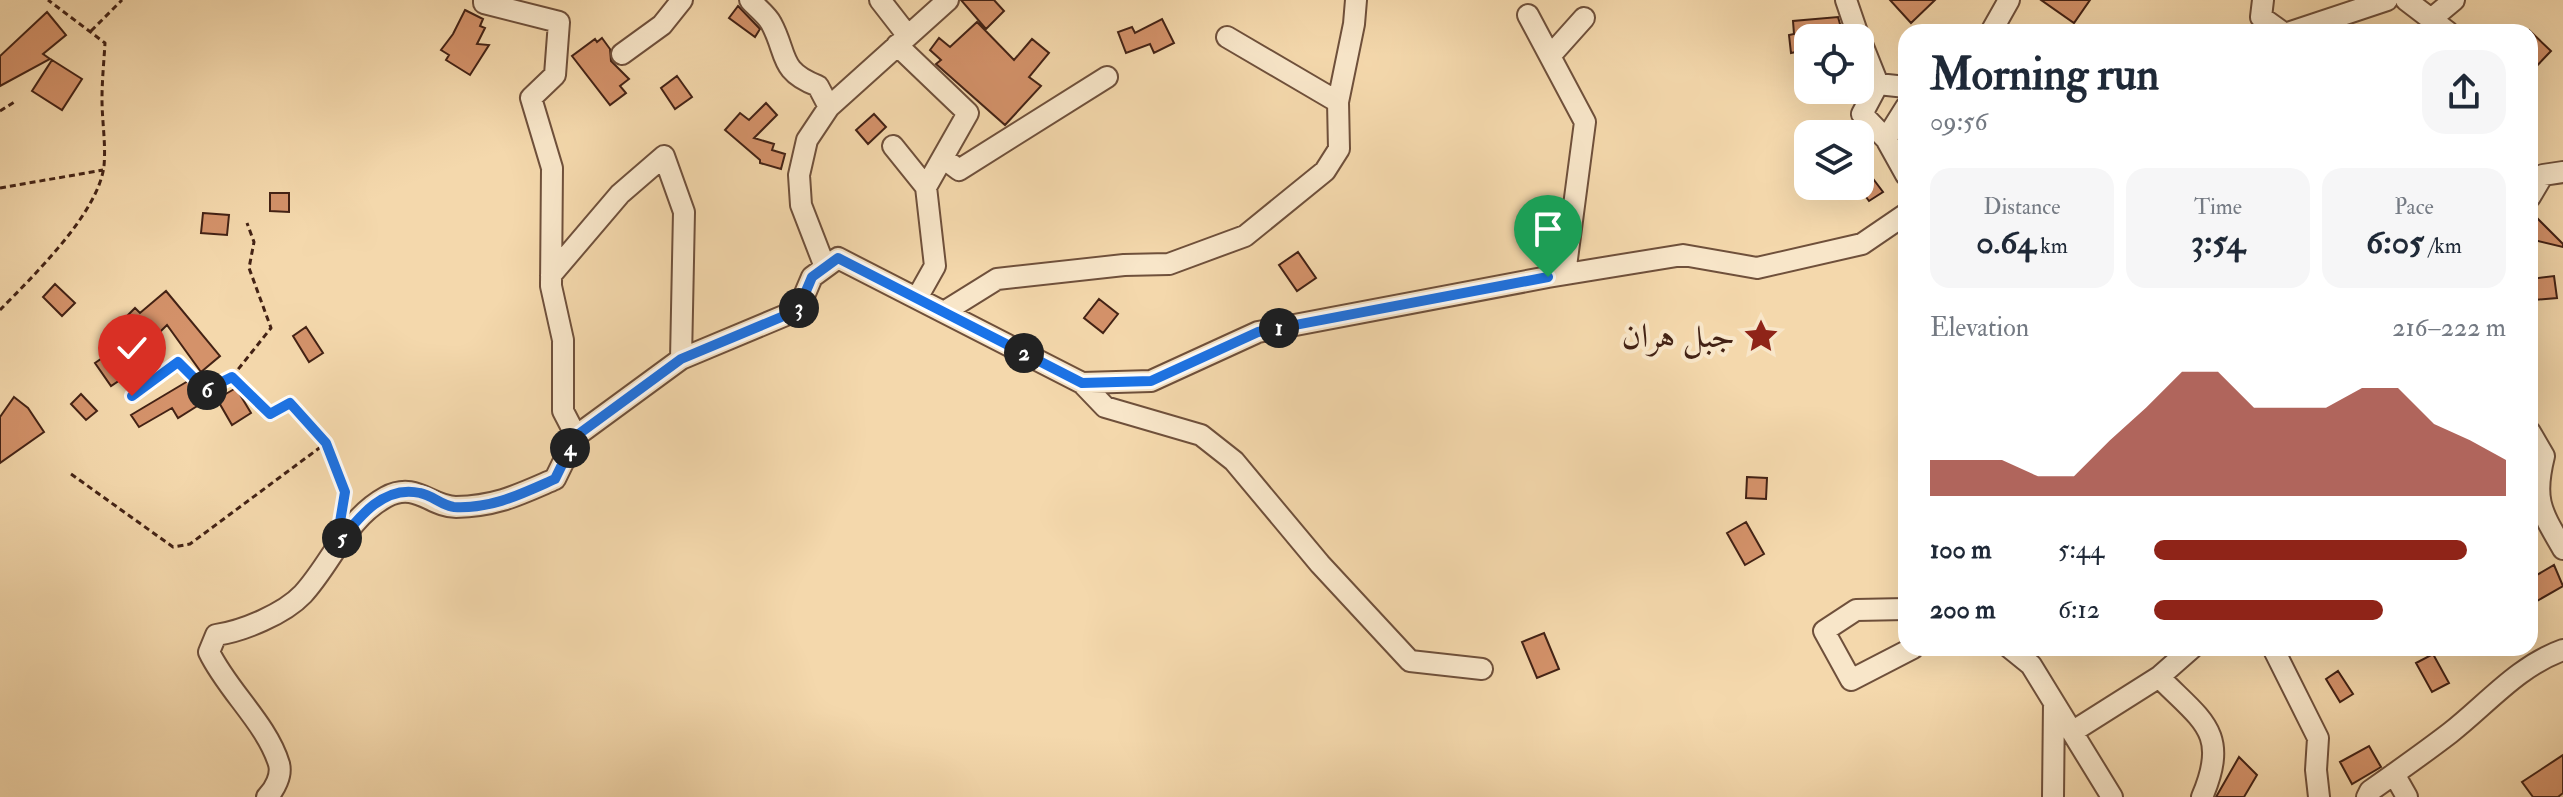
<!DOCTYPE html>
<meta charset="utf-8">
<style>
body{margin:0;font-family:"IM FELL Double Pica",Amiri,serif;background:#f6f6f7;color:#1f2937;height:100vh;display:flex;flex-direction:column;font-size:30px;white-space:nowrap}
*{box-sizing:border-box;margin:0}
p{font-size:26px;color:#747a83}
.icon{flex:none;width:44px;height:44px;fill:none;stroke:currentColor;stroke-width:2;stroke-linecap:round;stroke-linejoin:round}
.map{position:relative;flex:1;overflow:hidden}
.sheet{position:absolute;left:1898px;top:24px;width:640px;height:632px;display:flex;flex-direction:column;background:#fff;border-radius:24px;box-shadow:0 8px 32px #0002}
.sheet>*{flex:none}
.controls{position:absolute;left:1794px;top:24px;display:grid;gap:16px}
.controls a{display:grid;place-items:center;width:80px;height:80px;border-radius:16px;background:#fff;box-shadow:0 8px 32px #0002;font-size:40px}
.pin{position:absolute;display:grid;place-items:center;width:68px;height:68px;color:#fff;margin:-82px -34px;border-radius:50% 50% 50% 0;rotate:-45deg;box-shadow:0 0 8px #0007}
.pin .icon{rotate:45deg}
.km{position:absolute;width:40px;height:40px;margin:-20px;border-radius:50%;background:#222;color:#fff;font-size:22px;line-height:40px;text-align:center}
.round{display:grid;place-items:center;flex:none;width:84px;height:84px;border-radius:24px;background:#f6f6f7}
.overview{display:flex;align-items:center;justify-content:space-between;height:136px;padding:0 32px}
h1{font-size:44px;font-weight:800;line-height:60px}
.stats{display:grid;grid-template-columns:repeat(3,1fr);gap:12px;height:136px;padding:8px 32px}
.stats div{display:grid;align-content:center;border-radius:20px;background:#f6f6f7;text-align:center}
.stats b{font-size:34px;font-weight:800}
.stats small{font-size:22px;font-weight:400}
.stats p{font-size:22px}
.chart{height:224px;padding:16px 32px}
.chart p{display:flex;justify-content:space-between}
.chart svg{width:100%;height:144px;margin-top:8px;fill:#8f2418;opacity:.7}
ul{padding:0 32px;list-style:none;font-size:26px}
li{display:grid;grid-template-columns:128px 96px 1fr;align-items:center;height:60px}
li i{height:20px;border-radius:10px;background:#8f2418}
.map>svg:first-child{display:block}
.building{fill:#d4926a;stroke:#432215;stroke-width:2}
.lines{fill:none;stroke-linecap:round;stroke-linejoin:round}
.minor-casing{stroke:#6f503b;stroke-width:24}
.path{stroke:#432215;stroke-width:3;stroke-dasharray:6 4;stroke-linecap:butt}
.minor{stroke:#f8e6c9;stroke-width:20}
.route-casing{stroke:#fff;stroke-width:16}
.route{stroke:#1a73e8;stroke-width:10}
.labels{text-anchor:middle;dominant-baseline:central;stroke-width:8;stroke-linejoin:round;paint-order:stroke}
.poi-label{font-size:34px;fill:#432215;stroke:#f8e6c9;text-anchor:end}
</style>
<div class="map">
<svg width="2563" height="797" viewBox="0 0 2563 797">
<rect width="100%" height="100%" fill="#f4d8ac"/>
<filter id="stains"><feTurbulence type="fractalNoise" baseFrequency=".0025" numOctaves="4"/><feColorMatrix values="0 0 0 0 .2 0 0 0 0 .09 0 0 0 0 .02 0 0 0 .5 -.17"/></filter>
<radialGradient id="worn" r=".72"><stop offset=".6" stop-color="#630" stop-opacity="0"/><stop offset="1" stop-color="#630" stop-opacity=".3"/></radialGradient>
<!-- building -->
<path class="building" d="M961 0H994L1004 11 986 29Z
M1890 0H1935L1911 23Z
M2041 0H2090L2074 23Z
M738 6 760 29 755 37 729 18Z
M465 10 483 19 480 26 485 28 477 44 489 45 470 75 446 60 449 55 441 50 453 34Z
M47 12 66 35 43 54 50 59 0 86V56Z
M1838 17 1844 38H1808V67H1798L1796 52 1791 53 1789 35 1794 34 1793 21Z
M1162 19 1174 43 1154 53 1150 44 1126 53 1118 32 1132 27 1135 33Z
M977 22 1014 60 1032 39 1049 53 1029 77 1041 86 1005 125 936 64 941 60 930 50 939 38 950 47Z
M2530 31 2551 51 2530 73Z
M602 38 610 49 611 61 629 79 620 86 626 93 610 105 572 56 595 39 597 42Z
M52 60 82 79 62 110 32 91Z
M677 76 692 97 675 109 661 88Z
M766 103 777 115 754 138 774 144 772 150 785 154 781 169 760 163V160L725 130 740 113 749 120Z
M874 114 886 127 868 144 856 130Z
M1871 176 1883 192 1869 201 1858 186Z
M270 193H289V212L270 211Z
M2530 211 2563 244V247L2530 239Z
M203 213 229 215 227 235 201 233Z
M1298 252 1316 278 1297 291 1279 265Z
M2554 276 2557 298 2534 300 2531 279Z
M55 284 75 303 62 316 43 297Z
M166 291 220 356 201 372 167 325 127 364 132 372 111 386 95 363 124 343 112 331 135 308 140 313Z
M1099 299 1118 314 1103 333 1084 318Z
M306 327 323 353 309 362 293 336Z
M188 381 202 403 178 418 172 408 139 427 131 415Z
M236 388 251 413 232 425 217 399Z
M81 394 97 411 86 420 71 404Z
M14 397 28 408 44 432 0 463V417Z
M1747 477 1767 478 1766 499 1746 498Z
M1746 522 1764 554 1745 565 1727 533Z
M2554 565 2563 586 2530 605V579Z
M1544 633 1559 669 1537 678 1522 642Z
M2433 654 2449 683 2432 692 2416 663Z
M2338 671 2353 694 2340 702 2326 679Z
M2369 746 2381 767 2352 784 2340 762Z
M2563 755V793L2558 797H2533L2522 782Z
M2239 757 2257 775 2244 797H2216Z"/>
<g class="lines">
<!-- minor casing -->
<g class="minor-casing">
<path id="minor" d="M484 0V3L559 22 555 75 531 98 552 168 551 286 563 340V411L576 436
M750 0C756 7 767 15 771 23 788 54 778 71 818 86L829 107
M880 0 908 36
M1846 0 1859 38
M2263 0 2261 17 2282 32
M2406 0 2448 32
M1528 15 1585 122 1565 274
M2430 20 2454 0
M1991 32 2009 0
M2291 32 2387 0
M1227 37 1338 102
M1860 39 1878 84 1862 114 1886 139
M897 45 968 113 926 187 935 266 917 298
M622 54 662 25 682 0
M1550 56 1584 18
M1878 84 1906 87
M1906 107 1886 139 1906 175
M893 146 926 187
M943 158 959 170 1107 77
M2530 197 2543 175 2563 172
M825 267 801 205 799 175 807 140 829 107 948 0
M551 275 620 194 664 156 684 212 681 359
M944 312 997 279 1124 265 1169 264 1245 236 1325 171 1339 149 1338 102 1354 24 1356 0
M1082 383 1105 407 1201 435 1234 461 1320 564 1410 661 1482 669
M2530 432 2544 456C2533 500 2541 511 2563 549
M1906 609 1856 610 1824 631 1851 680 1913 648
M2010 648 2031 665 2112 797
M2273 648 2318 738 2316 770 2319 797
M2159 677C2202 721 2230 732 2202 797
M2072 732 2159 677 2192 648
M2394 774 2407 797
M267 797C275 789 282 775 279 764 267 724 227 690 209 652L216 635C243 631 284 614 303 594 333 561 346 519 386 497 416 481 431 507 456 507 497 506 518 495 555 479L576 436 681 359 798 310 812 277 838 258 1082 383 1151 381 1258 332 1548 277 1683 255 1757 268 1862 244 1906 214
M2053 797 2054 703
M2367 797 2370 791C2397 772 2424 753 2450 733 2487 704 2518 666 2563 650"/>
</g>
<!-- path -->
<path class="path" d="M91 31 122 0
M0 111 16 101
M0 188 103 170
M0 310C32 277 98 214 104 166 106 143 102 122 102 99 102 80 104 61 105 43L48 0
M232 377 271 328 249 268 254 242 247 223
M132 396 178 362 206 390 232 377 270 414 290 403C316 433 349 466 342 509
M71 474 173 547 190 544 326 443"/>
<!-- minor -->
<use href="#minor" class="minor"/>
</g>
<g class="lines">
<!-- route casing -->
<g class="route-casing">
<path id="route" d="M132 396 178 362 206 390 232 377 270 414 290 403 326 443 345 492 336 546C356 521 382 484 420 493 432 495 442 506 454 507 492 509 521 494 555 479L576 436 681 359 798 310 812 277 838 258 1082 383 1151 381 1258 332 1548 277"/>
</g>
<!-- route -->
<use href="#route" class="route"/>
</g>
<!-- icons -->
<defs>
<g id="sight-bare" transform="scale(2.76)"><path d="M0-6L1.8-2.2L6-1.7L2.9 1.2L3.7 5.4L0 3.3L-3.7 5.4L-2.9 1.2L-6-1.7L-1.8-2.2Z" fill="#8f2418" stroke="#f8e6c9" stroke-width="2.5" paint-order="stroke"/></g>
</defs>
<g fill-rule="evenodd">
<use href="#sight-bare" x="1761" y="336"/>
</g>
<g class="labels">
<!-- poi labels -->
<g class="poi-label">
<text x="1735" y="336">جبل هران</text>
</g>
</g>
<rect width="100%" height="100%" filter="url(#stains)"/>
<rect width="100%" height="100%" fill="url(#worn)"/>
</svg>
<div class="controls">
<a><svg class="icon" aria-label="locate" viewBox="0 0 24 24"><circle cx="12" cy="12" r="6"/><path d="M12 2v4M12 18v4M2 12h4M18 12h4"/></svg></a>
<a><svg class="icon" aria-label="layers" viewBox="0 0 24 24"><path d="M12 4l9 5-9 5-9-5zM3 14l9 5 9-5"/></svg></a>
</div>
<div class="pin" style="left:1548px;top:277px;background:#1e9e55"><svg class="icon" aria-label="arrive" viewBox="0 0 24 24"><path d="M6 21V4h12l-3 4 3 4H6"/></svg></div>
<div class="pin" style="left:132px;top:396px;background:#d93025"><svg class="icon" aria-label="check" viewBox="0 0 24 24"><path d="M5 12l5 5 9-10"/></svg></div>
<b class="km" style="left:1279px;top:328px">1</b>
<b class="km" style="left:1024px;top:353px">2</b>
<b class="km" style="left:799px;top:308px">3</b>
<b class="km" style="left:570px;top:448px">4</b>
<b class="km" style="left:342px;top:538px">5</b>
<b class="km" style="left:207px;top:390px">6</b>
<section class="sheet">
<div class="overview"><div><h1>Morning run</h1><p>09:56</p></div><a class="round"><svg class="icon" aria-label="share" viewBox="0 0 24 24"><path d="M12 15V3M7 8l5-5 5 5M5 13v7h14v-7"/></svg></a></div>
<div class="stats">
<div><p>Distance</p><b>0.64<small> km</small></b></div>
<div><p>Time</p><b>3:54</b></div>
<div><p>Pace</p><b>6:05<small> /km</small></b></div>
</div>
<div class="chart"><p><span>Elevation</span>216–222 m</p>
<svg viewBox="0 0 160 44" preserveAspectRatio="none"><path d="M0 44V33L10 33L20 33L30 38L40 38L50 27L60 17L70 6L80 6L90 17L100 17L110 17L120 11L130 11L140 22L150 27L160 33V44z"/></svg>
</div>
<ul>
<li><b>100 m</b>5:44<i style="width:89%"></i></li>
<li><b>200 m</b>6:12<i style="width:65%"></i></li>
</ul>
</section>
</div>
